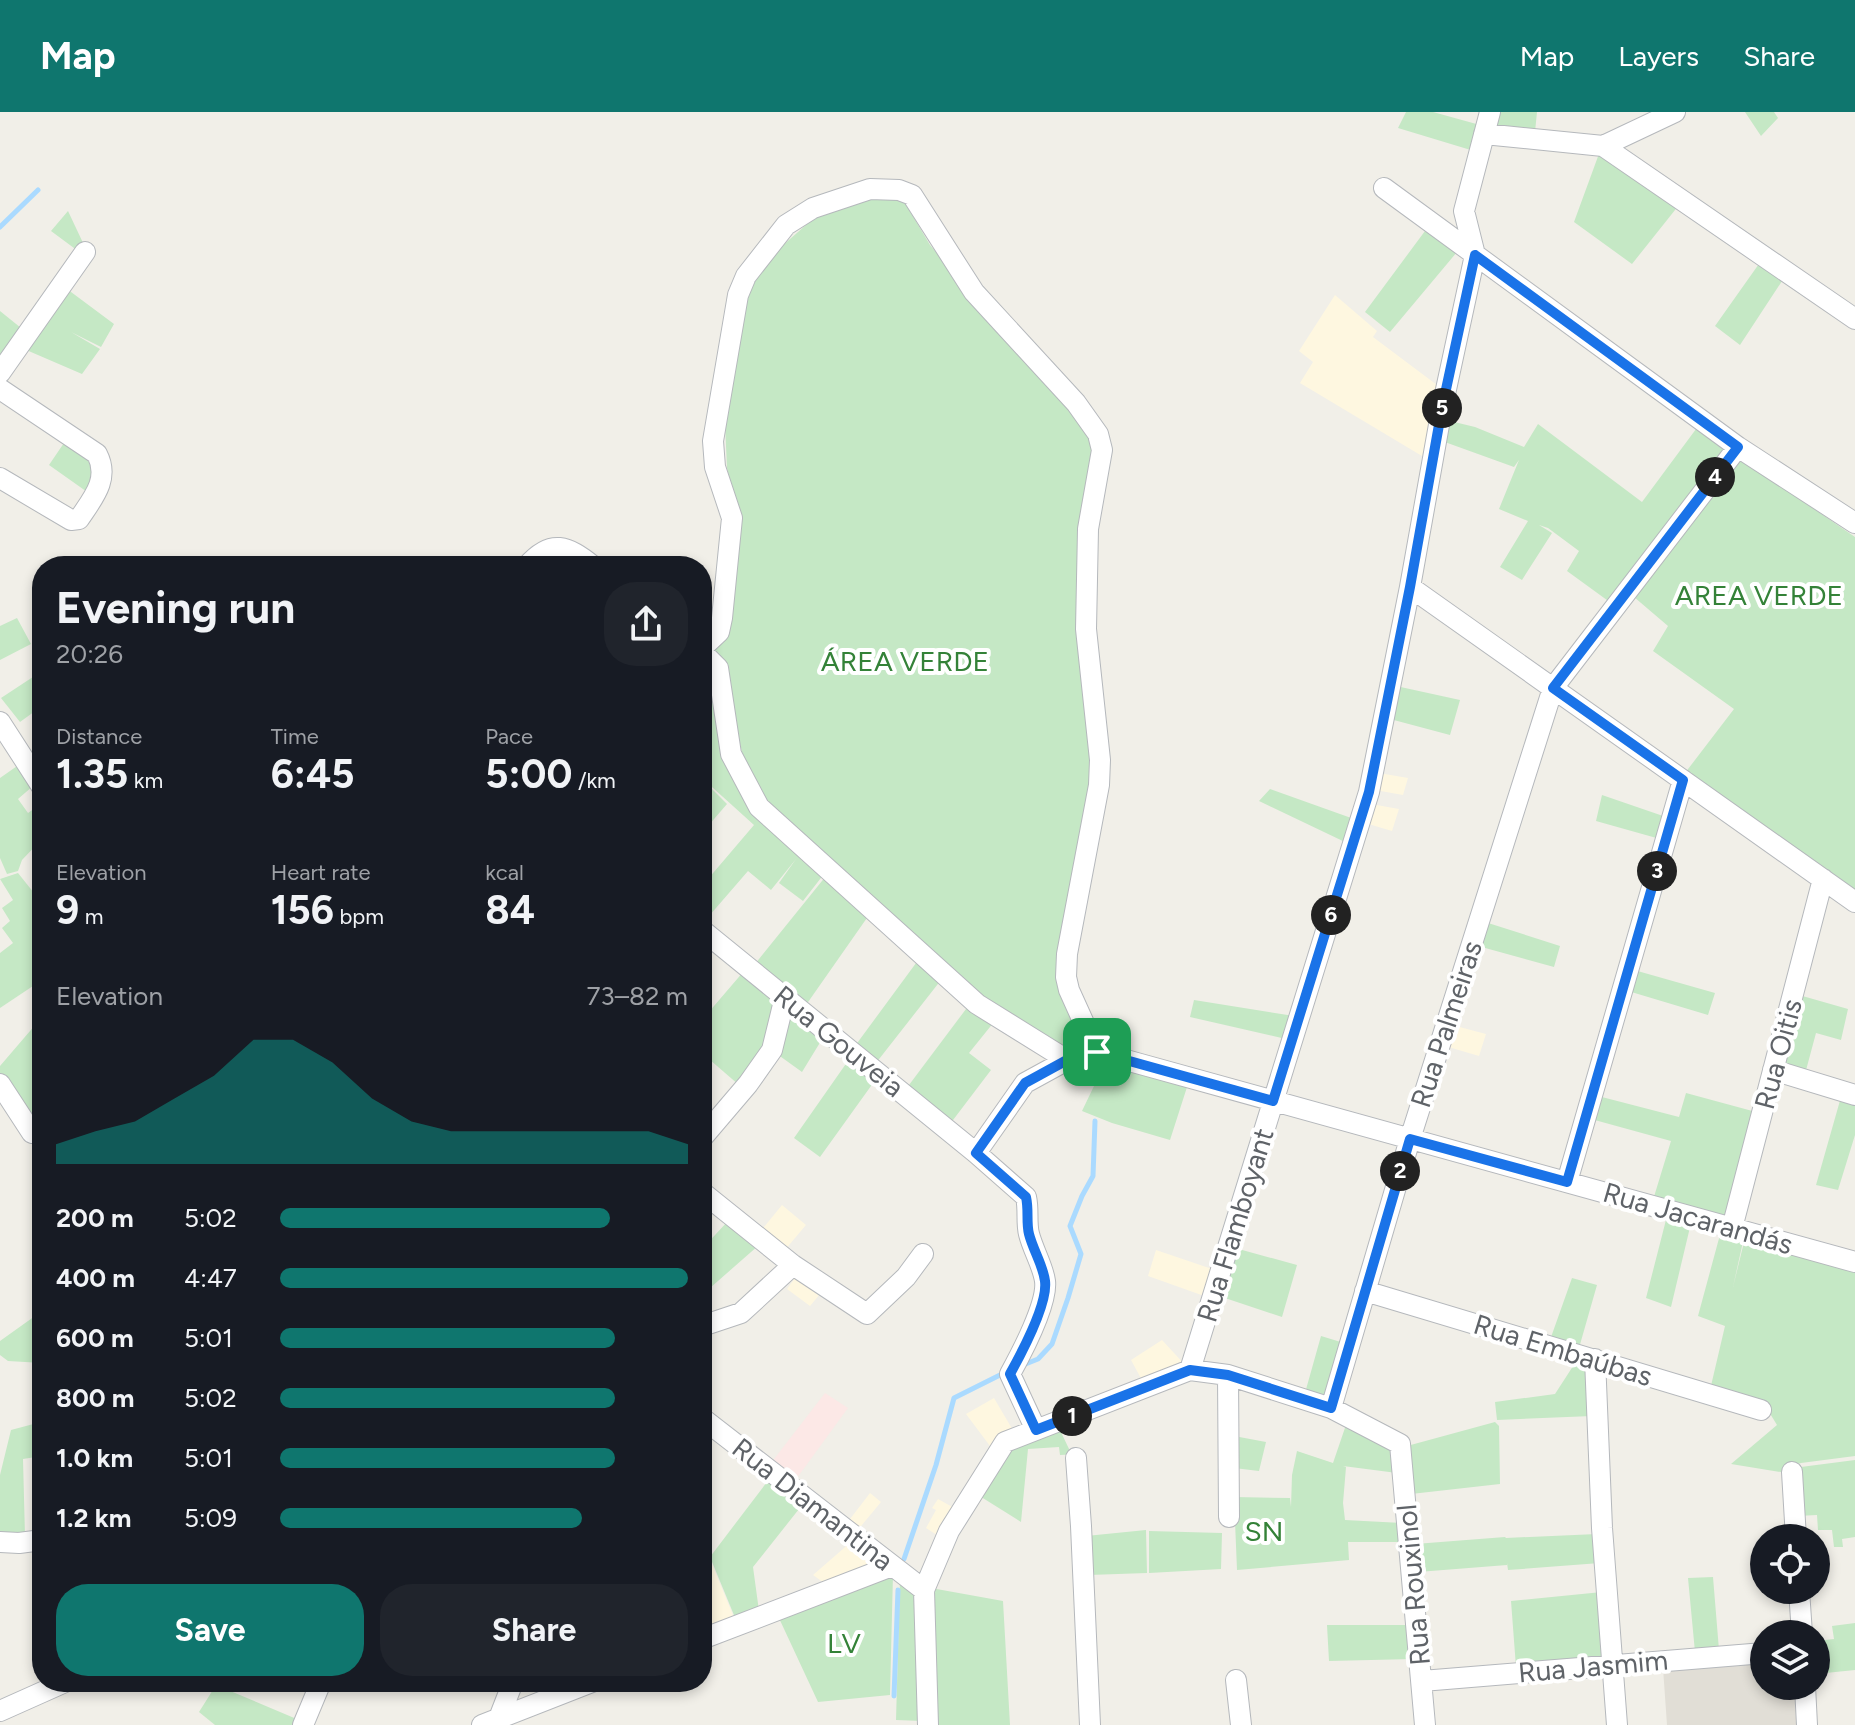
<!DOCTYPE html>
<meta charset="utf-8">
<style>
body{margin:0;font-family:Figtree,sans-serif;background:#20242c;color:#f1f3f6;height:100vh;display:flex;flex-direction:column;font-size:30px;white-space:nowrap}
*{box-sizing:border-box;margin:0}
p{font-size:26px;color:#9ea1a6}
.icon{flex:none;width:44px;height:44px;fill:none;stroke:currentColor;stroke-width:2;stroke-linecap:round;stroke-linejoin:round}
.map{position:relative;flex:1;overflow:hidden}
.panel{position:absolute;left:32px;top:444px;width:680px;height:1136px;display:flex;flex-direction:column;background:#171b24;border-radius:32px;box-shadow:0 4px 12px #0003}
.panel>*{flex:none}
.controls{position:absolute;left:1750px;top:1412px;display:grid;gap:16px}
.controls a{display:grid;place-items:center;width:80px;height:80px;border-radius:50%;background:#171b24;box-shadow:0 4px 12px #0003;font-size:40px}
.pin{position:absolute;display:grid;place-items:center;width:68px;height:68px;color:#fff;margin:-34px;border-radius:16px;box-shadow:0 4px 12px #0006}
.km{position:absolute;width:40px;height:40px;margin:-20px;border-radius:50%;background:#222;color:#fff;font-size:22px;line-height:40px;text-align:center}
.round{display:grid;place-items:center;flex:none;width:84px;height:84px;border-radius:32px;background:#20242c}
.head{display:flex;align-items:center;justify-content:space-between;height:136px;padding:0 24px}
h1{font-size:44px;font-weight:700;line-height:60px}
.figures{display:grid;grid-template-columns:repeat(3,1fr);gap:12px;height:136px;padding:8px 24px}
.figures div{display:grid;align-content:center}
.figures b{font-size:40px;font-weight:700}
.figures small{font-size:22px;font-weight:400}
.figures p{font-size:22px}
.chart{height:224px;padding:16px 24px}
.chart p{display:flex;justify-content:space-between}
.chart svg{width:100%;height:144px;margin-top:8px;fill:#0f766e;opacity:.7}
.primary-button{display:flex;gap:16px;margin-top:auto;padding:16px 24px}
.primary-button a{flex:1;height:92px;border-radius:32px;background:#0f766e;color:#fff;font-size:32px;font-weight:700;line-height:92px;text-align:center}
.primary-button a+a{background:#20242c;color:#f1f3f6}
ul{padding:0 24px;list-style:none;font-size:26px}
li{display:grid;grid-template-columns:128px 96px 1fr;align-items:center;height:60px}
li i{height:20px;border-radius:10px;background:#0f766e}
header{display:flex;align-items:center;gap:48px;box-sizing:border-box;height:112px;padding:0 40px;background:#0f766e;color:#fff}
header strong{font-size:38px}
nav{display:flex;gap:44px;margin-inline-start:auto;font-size:28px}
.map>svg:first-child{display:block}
.commercial{fill:#fef7e0}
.education{fill:#e1ded6}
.medical{fill:#fce8e6}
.green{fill:#c5e8c5}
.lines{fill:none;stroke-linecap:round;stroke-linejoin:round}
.stream{stroke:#aadaff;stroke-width:5}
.minor-casing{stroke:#b5b8bc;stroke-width:22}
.minor{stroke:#fff;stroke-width:20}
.route-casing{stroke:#fff;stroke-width:16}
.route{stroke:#1a73e8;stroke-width:10}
.labels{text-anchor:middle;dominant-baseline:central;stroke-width:8;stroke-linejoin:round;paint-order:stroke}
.park-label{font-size:28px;fill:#348238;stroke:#fff}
.street-label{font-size:28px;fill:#5f6368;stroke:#fff}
</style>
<header>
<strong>Map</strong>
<nav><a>Map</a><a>Layers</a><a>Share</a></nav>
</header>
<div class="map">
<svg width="1855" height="1613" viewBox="0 0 1855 1613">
<rect width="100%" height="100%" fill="#f1efe8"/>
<!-- commercial -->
<path class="commercial" d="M1335 183 1377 219 1373 225 1441 276 1427 347 1300 271 1313 250 1299 239Z
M1379 661 1408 666 1403 683 1375 678Z
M1371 692 1399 697 1392 719 1365 711Z
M1452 913 1486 922 1479 944 1445 934Z
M782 1093 806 1113 784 1139 760 1120Z
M1156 1138 1215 1158 1207 1185 1148 1164Z
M795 1166 820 1182 810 1194 787 1177Z
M1162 1228 1186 1254 1143 1270 1131 1248Z
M994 1286 1014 1320 993 1338 966 1302Z
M870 1381 881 1390 857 1419 847 1411Z
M938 1387 956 1397 940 1425 926 1416 936 1398 932 1396Z
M851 1430 880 1452 827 1473 813 1463Z
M709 1445 735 1508 702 1521V1452Z"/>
<!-- education -->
<path class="education" d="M1764 1547V1574H1799L1803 1613H1667L1663 1556Z"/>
<!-- medical -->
<path class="medical" d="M825 1281 848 1296 794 1370 771 1351Z"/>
<!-- green -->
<path class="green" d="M1406 0H1433L1480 13 1474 39 1398 16Z
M1496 0H1537L1535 20 1491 17Z
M1745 0H1774L1778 6 1761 24Z
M1600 39 1679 93 1632 152 1574 110Z
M879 83 905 91 930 133 1092 325 1095 654 1063 867 1092 938 1065 942 990 896 767 692 744 648 731 595 708 539 738 401 727 356 725 312 745 182 773 142 823 98Z
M68 99 84 133 78 139 51 119Z
M1425 119 1457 140 1390 220 1365 200Z
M1761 149 1784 166 1740 233 1715 214Z
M67 177 114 212 101 235 71 220 100 237 82 262 24 237Z
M0 199 26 220 0 256Z
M1446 308 1475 315 1524 335 1538 312 1642 390 1699 313 1730 336 1611 491 1567 459 1579 439 1548 416 1539 413 1552 421 1522 468 1500 455 1528 409 1499 397 1519 348 1514 355 1442 329Z
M66 328 95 351 90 382 49 353Z
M1741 347 1855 425V783L1685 661 1734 597 1653 539 1668 514 1634 485Z
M17 506 31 532 0 548V514Z
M42 559V577L39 579 42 585V594L20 610 1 586Z
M717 563 723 644 824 762 803 789 779 771 796 747 771 778 748 759 703 811 702 774 754 713 702 666V583Z
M1396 574 1460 588 1450 623 1390 607Z
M20 652 33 674 18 687 28 701 35 696 42 706V727L22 748 18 759 7 762 0 746V666Z
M706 671 727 692 702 721V676Z
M1270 677 1354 707 1347 731 1259 689Z
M1602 683 1666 705 1660 727 1596 709Z
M18 761 42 791V856L36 872 0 896V841L13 831 2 816 10 809 2 796 13 788 0 767Z
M826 764 869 803 806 893 755 852Z
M1485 810 1560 834 1554 855 1478 834Z
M919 847 941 868 876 951 855 934Z
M1634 858 1715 881 1708 903 1628 879Z
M744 859 779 887 767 935 739 973 702 941V908Z
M1799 883 1848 897 1841 928 1816 921 1805 962 1780 954Z
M1194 888 1294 904 1286 927 1190 905Z
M969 893 994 910 969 941 991 958 950 1012 906 977Z
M789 895 824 924 802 960 777 942Z
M42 905V984L31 1008 0 961V954Z
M850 946 876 967 820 1045 794 1026Z
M1106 949 1188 972 1170 1028 1112 1011 1082 999Z
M1686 981 1756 1000 1728 1109 1653 1088 1671 1029 1591 1007 1598 984 1679 1005Z
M1841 985 1855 989V1023L1838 1078 1816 1073Z
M1667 1104 1691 1111 1671 1195 1646 1186Z
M728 1109 759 1133 702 1183V1137Z
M1721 1119 1744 1125 1733 1175 1745 1126 1855 1156V1344L1801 1351 1795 1353 1787 1361 1731 1352 1777 1313 1766 1295 1710 1278 1725 1214 1698 1204Z
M1235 1136 1297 1153 1282 1205 1219 1184Z
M1572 1166 1597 1173 1579 1236 1550 1228Z
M42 1199V1251L8 1249 0 1243V1229Z
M1321 1224 1344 1231 1328 1289 1305 1281Z
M1577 1248 1589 1251 1592 1304 1497 1308 1495 1290 1555 1282Z
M41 1310 42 1344 23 1347 25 1424H0V1363L11 1318Z
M1347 1310 1395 1336 1397 1361 1343 1354 1346 1355 1343 1391 1345 1408 1402 1411 1403 1430H1348L1349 1448 1237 1458 1234 1385 1290 1386 1291 1395 1292 1363 1297 1339 1333 1351Z
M1495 1310 1499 1314 1500 1372 1411 1382 1407 1334Z
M1059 1316 1070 1339 1080 1342 1060 1343 1059 1335 1028 1337 1021 1410 978 1383 1009 1335Z
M1234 1324 1266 1330 1259 1359 1234 1356Z
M1855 1348V1425L1842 1427 1843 1435H1834L1832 1418H1818L1817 1403 1797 1404 1793 1356Z
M770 1366 803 1392 753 1455 759 1499 736 1508 710 1445Z
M1146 1418 1147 1461 1089 1463 1086 1424Z
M1149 1419 1222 1421 1221 1457 1149 1461Z
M1597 1422 1600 1451 1508 1458 1507 1451V1453L1418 1460 1415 1432 1505 1425 1506 1426Z
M893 1462 890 1583 818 1590 778 1504Z
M1713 1465 1719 1538 1695 1540 1688 1466Z
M900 1467 918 1481 922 1609 896 1608Z
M931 1476 1003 1489 1010 1613H934Z
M1602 1480 1607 1547 1516 1555 1511 1489Z
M1855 1511V1558L1816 1562V1529L1834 1527 1832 1514Z
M1327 1513H1410L1413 1547 1329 1549Z
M216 1573 299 1608 297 1613H215L199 1600Z"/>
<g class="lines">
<!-- stream -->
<path class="stream" d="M0 115 38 78
M1023 1253 1038 1247 1052 1232 1068 1186 1081 1142 1070 1114 1082 1084 1093 1064 1095 1009
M904 1447 936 1353 954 1286 1006 1260
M894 1584 898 1478"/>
<!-- minor casing -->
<g class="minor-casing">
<path id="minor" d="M1484 22 1603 34 1675 0
M1603 34 1855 207
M1384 76 1738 335 1855 411
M0 261 85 140
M0 277 97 342C110 367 93 386 79 407L71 408 0 366
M527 454C551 426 568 434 593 454
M1410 475 1855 790
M702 536 719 520 722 506 732 406 715 355 713 329 738 183 746 164 786 113 813 96 870 77 899 78 912 83 974 180 1076 291 1098 322 1102 338 1088 417 1086 517 1100 648 1099 673 1067 842 1066 865 1069 878 1097 940
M702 540 718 556 731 642 759 695 977 892 1067 948
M0 610 42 675
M702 818 976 1041 1026 1085C1029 1098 1026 1110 1029 1122 1033 1138 1043 1154 1045 1169 1048 1191 1021 1242 1010 1262L1036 1318
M1773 958 1855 983
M0 972 32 1021
M702 1026 748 972 772 938 785 885
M976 1041 1025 971 1067 948 1097 940 1855 1150
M1567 1070 1683 668
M702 1080 793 1153 867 1202 906 1165 923 1142
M1732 1116 1823 767
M1365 1179 1761 1298
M702 1214 741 1201 793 1153
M1595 1247 1602 1416 1617 1613
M1190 1258 1228 1263 1331 1296 1400 1332 1425 1613
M1228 1263 1229 1405
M1331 1296 1410 1027 1553 576 1738 335
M702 1306 924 1478
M1076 1346 1081 1414 1090 1613
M1792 1360 1796 1426
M0 1430 19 1431 42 1428
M1799 1478 1802 1522
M702 1527 892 1454
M1236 1568 1241 1613
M1422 1569 1764 1541
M1805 1574 1807 1613
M0 1599 65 1570
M499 1606 513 1570
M303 1613 321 1570
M482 1613 592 1570
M928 1613 924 1478 949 1419 1005 1330 1190 1258 1369 680 1410 475 1442 296 1475 143 1464 99 1490 0"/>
</g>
<!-- minor -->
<use href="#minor" class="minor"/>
</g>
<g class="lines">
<!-- route casing -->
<g class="route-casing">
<path id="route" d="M1475 143 1738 335 1553 576 1683 668 1567 1070 1410 1027 1331 1296 1228 1263 1190 1258 1036 1318 1010 1262C1021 1242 1048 1191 1045 1169 1043 1153 1033 1138 1029 1122 1026 1110 1029 1098 1026 1085L976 1041 1025 971 1067 948 1097 940 1273 989 1369 680 1410 475 1442 296Z"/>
</g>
<!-- route -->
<use href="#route" class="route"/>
</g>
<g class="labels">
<!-- park labels -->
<g class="park-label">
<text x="1759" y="483">AREA VERDE</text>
<text x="905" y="549">ÁREA VERDE</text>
<text x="1264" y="1419">SN</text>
<text x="844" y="1531">LV</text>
</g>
<!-- street labels -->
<g class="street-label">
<text transform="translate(1446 912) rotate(-72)">Rua Palmeiras</text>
<text transform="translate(839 929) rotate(39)">Rua Gouveia</text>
<text transform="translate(1778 942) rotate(-75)">Rua Oitis</text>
<text transform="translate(1698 1106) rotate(16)">Rua Jacarandás</text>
<text transform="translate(1235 1113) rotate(-73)">Rua Flamboyant</text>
<text transform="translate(1563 1238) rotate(17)">Rua Embaúbas</text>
<text transform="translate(813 1392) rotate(38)">Rua Diamantina</text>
<text transform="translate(1413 1473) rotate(-95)">Rua Rouxinol</text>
<text transform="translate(1593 1554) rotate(-5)">Rua Jasmim</text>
</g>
</g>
</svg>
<div class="controls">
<a><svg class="icon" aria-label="locate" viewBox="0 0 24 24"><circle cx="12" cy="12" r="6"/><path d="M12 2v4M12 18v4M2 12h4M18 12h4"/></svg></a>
<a><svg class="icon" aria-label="layers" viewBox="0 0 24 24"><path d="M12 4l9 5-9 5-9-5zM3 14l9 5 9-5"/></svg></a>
</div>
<div class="pin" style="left:1097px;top:940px;background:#1e9e55"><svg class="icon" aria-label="arrive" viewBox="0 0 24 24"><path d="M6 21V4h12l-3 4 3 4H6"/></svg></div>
<b class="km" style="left:1072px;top:1304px">1</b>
<b class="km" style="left:1400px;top:1059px">2</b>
<b class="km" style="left:1657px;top:759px">3</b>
<b class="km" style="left:1715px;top:365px">4</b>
<b class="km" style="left:1442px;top:296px">5</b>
<b class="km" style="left:1331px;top:803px">6</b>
<section class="panel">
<div class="head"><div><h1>Evening run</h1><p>20:26</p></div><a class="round"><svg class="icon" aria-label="share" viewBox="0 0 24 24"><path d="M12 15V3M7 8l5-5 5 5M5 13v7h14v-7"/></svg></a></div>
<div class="figures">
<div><p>Distance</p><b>1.35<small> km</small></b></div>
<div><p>Time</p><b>6:45</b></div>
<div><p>Pace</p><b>5:00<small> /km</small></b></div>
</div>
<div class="figures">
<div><p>Elevation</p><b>9<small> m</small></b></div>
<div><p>Heart rate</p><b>156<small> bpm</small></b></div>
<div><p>kcal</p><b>84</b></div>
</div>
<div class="chart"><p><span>Elevation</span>73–82 m</p>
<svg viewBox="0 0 160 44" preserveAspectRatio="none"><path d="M0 44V38L10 34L20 31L30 24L40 17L50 6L60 6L70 13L80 24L90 31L100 34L110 34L120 34L130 34L140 34L150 34L160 38V44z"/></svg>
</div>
<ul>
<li><b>200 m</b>5:02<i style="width:81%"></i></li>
<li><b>400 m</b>4:47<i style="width:100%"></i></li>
<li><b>600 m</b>5:01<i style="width:82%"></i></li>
<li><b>800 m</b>5:02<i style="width:82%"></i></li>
<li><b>1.0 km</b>5:01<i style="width:82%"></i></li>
<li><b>1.2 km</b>5:09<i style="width:74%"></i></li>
</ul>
<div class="primary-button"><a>Save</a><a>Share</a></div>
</section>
</div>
